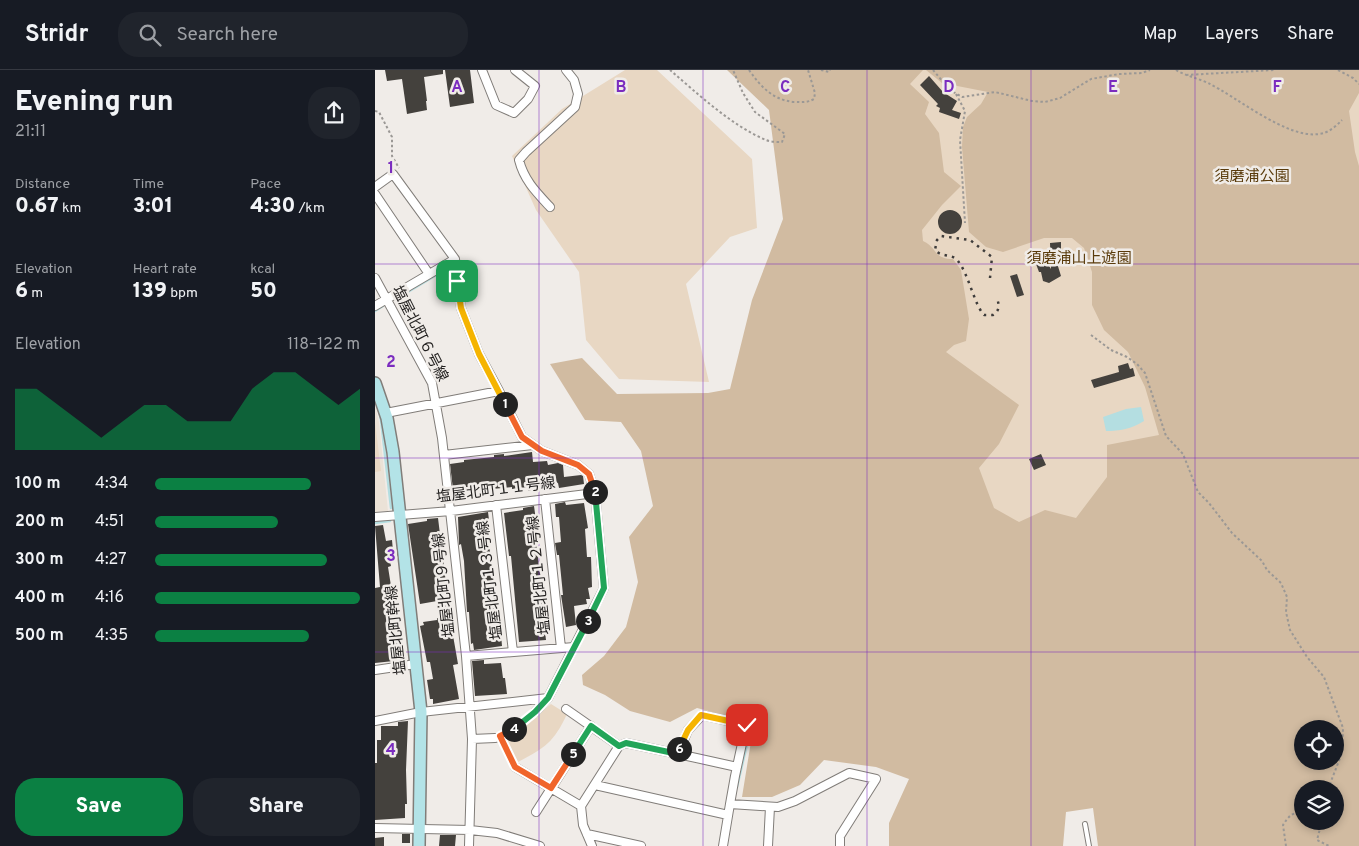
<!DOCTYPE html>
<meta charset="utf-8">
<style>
body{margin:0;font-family:Overpass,"Noto Sans JP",sans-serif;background:#20242c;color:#f1f3f6;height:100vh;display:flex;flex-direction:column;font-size:19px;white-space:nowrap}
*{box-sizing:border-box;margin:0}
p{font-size:16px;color:#9ea1a6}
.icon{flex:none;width:28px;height:28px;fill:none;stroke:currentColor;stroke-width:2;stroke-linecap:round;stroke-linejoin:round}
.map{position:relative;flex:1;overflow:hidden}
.panel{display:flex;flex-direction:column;background:#171b24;width:375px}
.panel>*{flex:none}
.fabs{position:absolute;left:919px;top:650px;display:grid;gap:10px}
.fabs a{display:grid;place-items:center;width:50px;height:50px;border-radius:50%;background:#171b24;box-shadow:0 2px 8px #0003;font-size:25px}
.pin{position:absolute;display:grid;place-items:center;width:42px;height:42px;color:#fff;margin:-21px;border-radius:10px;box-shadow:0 2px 8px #0006}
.km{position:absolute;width:25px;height:25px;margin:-12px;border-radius:50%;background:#222;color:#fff;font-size:14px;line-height:25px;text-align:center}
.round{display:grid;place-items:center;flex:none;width:52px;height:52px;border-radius:20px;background:#20242c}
.overview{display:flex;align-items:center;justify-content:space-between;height:85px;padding:0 15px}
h1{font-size:28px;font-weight:800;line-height:38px}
.metrics{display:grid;grid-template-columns:repeat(3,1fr);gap:8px;height:85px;padding:5px 15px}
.metrics div{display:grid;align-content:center}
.metrics b{font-size:21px;font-weight:800}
.metrics small{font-size:14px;font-weight:400}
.metrics p{font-size:14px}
.chart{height:140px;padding:10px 15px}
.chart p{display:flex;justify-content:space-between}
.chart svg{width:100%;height:90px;margin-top:5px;fill:#0b8043;opacity:.7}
.primary-button{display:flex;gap:10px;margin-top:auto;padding:10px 15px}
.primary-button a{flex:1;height:58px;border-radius:20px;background:#0b8043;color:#fff;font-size:20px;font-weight:800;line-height:58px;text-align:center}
.primary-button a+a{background:#20242c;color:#f1f3f6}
ul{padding:0 15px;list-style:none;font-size:16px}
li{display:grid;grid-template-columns:80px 60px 1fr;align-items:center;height:38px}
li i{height:12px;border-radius:6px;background:#0b8043}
header{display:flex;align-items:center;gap:30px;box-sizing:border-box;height:70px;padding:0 25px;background:#171b24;border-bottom:1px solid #363941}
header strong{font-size:24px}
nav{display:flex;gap:28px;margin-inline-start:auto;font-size:18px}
.search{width:350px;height:45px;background:#20242c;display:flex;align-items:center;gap:12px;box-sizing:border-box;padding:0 18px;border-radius:20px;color:#9ea1a6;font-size:19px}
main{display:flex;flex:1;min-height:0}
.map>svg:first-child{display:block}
.built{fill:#ebe2d7}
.green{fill:#e8d7c3}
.forest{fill:#d1bba1;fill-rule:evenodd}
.water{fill:#b4dee1}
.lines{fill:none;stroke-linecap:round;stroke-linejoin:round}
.stream{stroke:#b4dee1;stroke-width:2.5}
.building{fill:#44413d}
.lane-casing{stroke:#817d79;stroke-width:6}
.street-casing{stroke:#817d79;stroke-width:10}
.secondary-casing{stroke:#817d79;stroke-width:14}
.path{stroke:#9b9895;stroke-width:2;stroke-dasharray:2.5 2.5;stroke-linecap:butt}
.lane{stroke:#fff;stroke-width:4}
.street{stroke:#fff;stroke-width:8}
.secondary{stroke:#b3e3e7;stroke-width:11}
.rail{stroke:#3e3c3b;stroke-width:2.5;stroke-dasharray:2.5 5;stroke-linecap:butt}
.split-1-casing{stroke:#fff;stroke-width:10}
.split-2-casing{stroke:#fff;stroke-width:10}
.split-3-casing{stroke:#fff;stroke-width:10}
.split-4-casing{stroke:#fff;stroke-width:10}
.split-5-casing{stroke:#fff;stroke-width:10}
.split-6-casing{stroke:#fff;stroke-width:10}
.split-7-casing{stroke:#fff;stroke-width:10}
.split-1{stroke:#f5b400;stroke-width:6}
.split-2{stroke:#f0652b;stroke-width:6}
.split-3{stroke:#22a559;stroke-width:6}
.split-4{stroke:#22a559;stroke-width:6}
.split-5{stroke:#f0652b;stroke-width:6}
.split-6{stroke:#22a559;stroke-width:6}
.split-7{stroke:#f5b400;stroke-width:6}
.grid{fill:none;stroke:#7b2cbf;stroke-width:1;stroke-opacity:0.55}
.labels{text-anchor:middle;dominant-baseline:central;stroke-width:5;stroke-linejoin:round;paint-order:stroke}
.park-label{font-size:15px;fill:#5a3b0b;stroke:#f0ece8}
.street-label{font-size:15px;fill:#211f1e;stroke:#f0ece8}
.grid-label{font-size:16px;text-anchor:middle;font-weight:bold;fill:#7b2cbf;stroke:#f0ece8;stroke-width:5;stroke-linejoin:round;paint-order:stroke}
</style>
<header>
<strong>Stridr</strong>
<div class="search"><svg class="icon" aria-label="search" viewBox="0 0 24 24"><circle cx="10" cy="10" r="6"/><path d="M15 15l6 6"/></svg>Search here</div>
<nav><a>Map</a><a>Layers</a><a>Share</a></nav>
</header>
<main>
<section class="panel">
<div class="overview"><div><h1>Evening run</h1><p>21:11</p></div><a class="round"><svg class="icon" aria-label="share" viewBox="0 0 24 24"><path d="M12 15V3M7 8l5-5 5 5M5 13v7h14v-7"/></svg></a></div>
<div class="metrics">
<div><p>Distance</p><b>0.67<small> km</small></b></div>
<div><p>Time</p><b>3:01</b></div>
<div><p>Pace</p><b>4:30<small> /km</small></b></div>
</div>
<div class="metrics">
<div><p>Elevation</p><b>6<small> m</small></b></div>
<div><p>Heart rate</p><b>139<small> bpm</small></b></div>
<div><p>kcal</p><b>50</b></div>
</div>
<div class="chart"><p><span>Elevation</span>118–122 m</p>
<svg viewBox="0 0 160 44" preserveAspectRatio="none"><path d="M0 44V14L10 14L20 22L30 30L40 38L50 30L60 22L70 22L80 30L90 30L100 30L110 14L120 6L130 6L140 14L150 22L160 14V44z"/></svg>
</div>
<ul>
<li><b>100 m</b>4:34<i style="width:76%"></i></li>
<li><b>200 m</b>4:51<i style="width:60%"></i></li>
<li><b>300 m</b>4:27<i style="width:84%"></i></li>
<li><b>400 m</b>4:16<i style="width:100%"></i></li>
<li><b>500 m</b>4:35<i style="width:75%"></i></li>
</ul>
<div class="primary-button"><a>Save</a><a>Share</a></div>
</section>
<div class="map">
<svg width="984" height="776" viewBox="0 0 984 776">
<rect width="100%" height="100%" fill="#f0ece8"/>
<!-- built -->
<path class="built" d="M0 335 4 352 13 441 0 442Z"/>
<!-- green -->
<path class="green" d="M250 0H282L377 89 382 158 355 167 311 214 334 312 244 309 211 270 204 202 161 140 137 86 187 39Z
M534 0H984V394L764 476 615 462 516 216Z
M0 352 6 401 0 402Z
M176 634 192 644C179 672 170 678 143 692L131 671 132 668 145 660Z"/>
<!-- forest -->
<path class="forest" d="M352 0H548L535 14 554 32 550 44 564 63 569 102 586 116 567 135 547 160 548 171C563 178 558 189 578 189L586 200 594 249 591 271 579 275 571 282 644 335 624 374 604 398 619 438 644 452 670 440 701 448 732 407V375L784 365 770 317 753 282 729 260 717 235V202L709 178 697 168H669L628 182 611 177 594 162 587 77 588 57 592 47 606 34 613 22 567 13 551 0H984V23L974 41 980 82 984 96V776H723L718 738 691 742 688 776H514V753L534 709 501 697 449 690 425 715 397 727H367L379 653 322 638 295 652 255 641 230 625 208 615 207 605 229 586 251 557 263 512 254 467 278 436 266 381 246 352 210 350 175 294 207 288 242 324 333 323 355 319 377 230 408 149 394 40ZM928 659H960V691H928ZM928 719H960V751H928Z"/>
<!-- water -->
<path class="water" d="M766 337 769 351C756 359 745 361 731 361L728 347 751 339Z"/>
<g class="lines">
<!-- stream -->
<path class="stream" d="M21 229 75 197
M0 241 8 236
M4 341 6 350 16 438
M0 453 15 451
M362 717 377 653"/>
</g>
<!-- building -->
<path class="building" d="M10 0H68V4L49 7 52 31H51L52 40 32 44 27 9 12 11Z
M70 0H95L99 33 75 37Z
M554 6 568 22 582 31 577 40 586 43 584 49 564 42 565 38 561 36 563 34 545 15Z
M563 152a12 12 0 1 1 24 0a12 12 0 1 1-24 0Z
M686 172V180H678L686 206 674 213 668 211 666 202H664L661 194 671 191 676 199 675 173Z
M642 204 649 225 642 227 635 206Z
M753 293 755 299 758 298 760 306 719 318 716 310 744 302 743 296Z
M157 382 158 392 172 391 173 395 183 393 188 395 189 407 206 405 208 406 209 414 184 418 183 413 163 415V419L153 421V417L137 419V417L117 419 118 421 106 423V421L86 423V427L79 428 75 394 89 392V390L119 387V385L129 384V386Z
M666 384 671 395 659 400 654 389Z
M190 432 191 435 209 433 213 458 210 459 212 487H216L217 517 213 518 215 529H211L212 534 199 536 201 555 191 557 186 525H188L184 485H182L180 473 186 472 184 447H181L180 434Z
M159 436 163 465 160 466 163 488 168 525H170L172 536 170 537 172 554H169L171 570 144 572 136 486H134L129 443 148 440V438Z
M113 442 114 450H111L121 531H123L127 576 99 580 98 573 96 574 94 542H92L89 491 86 474 84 475 83 447Z
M63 448 76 554 83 594 78 595 84 629 58 634V629H55L52 610 58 609 55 592H52L45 556 49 555 48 552 62 550V548H64L62 531 45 534 33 454 52 451V449Z
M8 455 11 471 17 470 18 481 13 482 16 496 13 497 16 516H20L23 531 24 538 23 542H20L23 561H25L26 566 28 590 0 593V518L5 517 0 456Z
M109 590V594L126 593 128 608H130L132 624 100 626 97 591Z
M33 651 31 700 32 734H30V748L0 750V693H2V670H6V656H23V652Z
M27 764H35V773H27Z
M65 765H81L80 776H64Z
M9 767V776H0V768Z"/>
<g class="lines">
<!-- lane casing -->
<g class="lane-casing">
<path id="lane" d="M710 754 714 776"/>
</g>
<!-- street casing -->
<g class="street-casing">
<path id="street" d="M107 0 121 35 139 43 153 29 160 16 140 0
M0 117 18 104 80 189 86 238 104 284 124 321
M0 124 54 204
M175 137C161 122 149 110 144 90L151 82 200 37 203 24 199 10 191 0
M0 208 57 313 67 368 91 586 199 577
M0 236 80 189
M69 385 158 375
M170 429 186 578
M121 435 138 582
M0 447 76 441 220 423
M91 586 97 669 94 776
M0 600 41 594
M191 639 244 676
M160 642 173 628
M0 651 46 642 173 628 229 518 220 423 214 404 203 395 167 381 147 367 124 321 11 343
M97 669 120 668
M303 684 362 697
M140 697 206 736
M220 715 353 745
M161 742 216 656
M0 758 95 760 122 763 165 776
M212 764 266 776
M217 776 208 755 206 736 244 676 251 673 303 684 313 660 327 645 371 655 360 706 355 734
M348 776 355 734 403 737 420 731 474 703 501 709 465 766V776
M393 776 395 737"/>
</g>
<!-- secondary casing -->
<g class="secondary-casing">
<path id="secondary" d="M0 313 12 348 18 382 46 642 44 776"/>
</g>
<!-- path -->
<path class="path" d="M295 0C323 24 357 56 391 70 396 72 402 72 407 72L410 64 380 42 368 23 358 0
M374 0C386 17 398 30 419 32 427 32 432 33 439 29L440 23 433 0
M446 0 454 2 455 0
M558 0 575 20 587 27 620 22 657 31 670 32 685 28 716 9 744 4 767 3 775 0
M801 0C811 6 822 8 833 13 862 27 912 69 944 64 954 63 961 56 967 50
M963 0 978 8 984 14
M811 5 899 0
M581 24 590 41 585 70 590 153
M0 41 4 42 17 67V86L24 98
M716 265 736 280 752 287 762 294 770 303 791 366 808 384 823 422 834 433 857 463 887 491 892 500 906 513 912 527 911 542 915 560 932 587 949 607 968 658 967 683 953 719
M127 665 139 659 154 647
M128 672 137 690
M947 751 942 770 954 776
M911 776 908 755C913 747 917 742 928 742"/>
<!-- lane -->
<use href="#lane" class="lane"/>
<!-- street -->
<use href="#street" class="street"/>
<!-- secondary -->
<use href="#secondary" class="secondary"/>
<!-- rail -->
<path class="rail" d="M615 208 617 187 595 170 566 166 562 170 560 180C567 188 577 183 583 191 594 205 599 234 609 245H618C624 241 625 236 622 229"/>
</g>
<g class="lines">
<!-- split-1 casing -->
<g class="split-1-casing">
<path id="split-1" d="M82 211 86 238 104 284 130 334"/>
</g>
<!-- split-2 casing -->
<g class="split-2-casing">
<path id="split-2" d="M130 334 147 367 167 381 203 395 214 404 220 422"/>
</g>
<!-- split-3 casing -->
<g class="split-3-casing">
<path id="split-3" d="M213 551 229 518 220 422"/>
</g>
<!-- split-4 casing -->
<g class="split-4-casing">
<path id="split-4" d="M139 659 160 642 173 628 213 551"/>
</g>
<!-- split-5 casing -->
<g class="split-5-casing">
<path id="split-5" d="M139 659 125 666 140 697 176 718 198 684"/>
</g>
<!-- split-6 casing -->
<g class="split-6-casing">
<path id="split-6" d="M198 684 216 656 244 676 251 673 303 684 304 679"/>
</g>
<!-- split-7 casing -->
<g class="split-7-casing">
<path id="split-7" d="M304 679 313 660 326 645 372 655"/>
</g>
<!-- split-1 -->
<use href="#split-1" class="split-1"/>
<!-- split-2 -->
<use href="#split-2" class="split-2"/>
<!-- split-3 -->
<use href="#split-3" class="split-3"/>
<!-- split-4 -->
<use href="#split-4" class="split-4"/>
<!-- split-5 -->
<use href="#split-5" class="split-5"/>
<!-- split-6 -->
<use href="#split-6" class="split-6"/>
<!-- split-7 -->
<use href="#split-7" class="split-7"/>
</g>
<!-- grid -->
<path class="grid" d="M164 0V776M328 0V776M492 0V776M656 0V776M820 0V776M0 194H984M0 388H984M0 582H984"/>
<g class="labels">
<!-- park labels -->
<g class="park-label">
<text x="877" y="107">須磨浦公園</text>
<text x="704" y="189">須磨浦山上遊園</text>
</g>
<!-- street labels -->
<g class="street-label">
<text transform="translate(44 264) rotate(63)">塩屋北町６号線</text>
<text transform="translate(121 421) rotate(-7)">塩屋北町１１号線</text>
<text transform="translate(165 505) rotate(-96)">塩屋北町１２号線</text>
<text transform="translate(116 510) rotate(-97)">塩屋北町１３号線</text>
<text transform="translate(70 515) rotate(-96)">塩屋北町９号線</text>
<text transform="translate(22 560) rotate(-96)">塩屋北町幹線</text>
</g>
</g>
<g class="grid-label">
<text x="82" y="22">A</text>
<text x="246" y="22">B</text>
<text x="410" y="22">C</text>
<text x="574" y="22">D</text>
<text x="738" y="22">E</text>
<text x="902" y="22">F</text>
<text x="16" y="103">1</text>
<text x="16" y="297">2</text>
<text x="16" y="491">3</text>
<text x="16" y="685">4</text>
</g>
</svg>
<div class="fabs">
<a><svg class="icon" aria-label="locate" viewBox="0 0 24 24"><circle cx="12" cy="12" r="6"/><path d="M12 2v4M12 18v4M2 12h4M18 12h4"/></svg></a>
<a><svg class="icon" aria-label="layers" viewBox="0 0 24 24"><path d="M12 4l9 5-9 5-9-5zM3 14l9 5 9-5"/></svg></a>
</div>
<div class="pin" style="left:82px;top:211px;background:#1e9e55"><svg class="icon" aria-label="arrive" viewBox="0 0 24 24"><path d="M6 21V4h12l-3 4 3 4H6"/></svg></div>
<div class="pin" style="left:372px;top:655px;background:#d93025"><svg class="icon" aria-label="check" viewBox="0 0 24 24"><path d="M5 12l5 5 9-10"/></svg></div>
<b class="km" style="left:130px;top:334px">1</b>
<b class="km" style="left:220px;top:422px">2</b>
<b class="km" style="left:213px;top:551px">3</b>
<b class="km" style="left:139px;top:659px">4</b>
<b class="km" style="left:198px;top:684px">5</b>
<b class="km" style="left:304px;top:679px">6</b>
</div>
</main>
